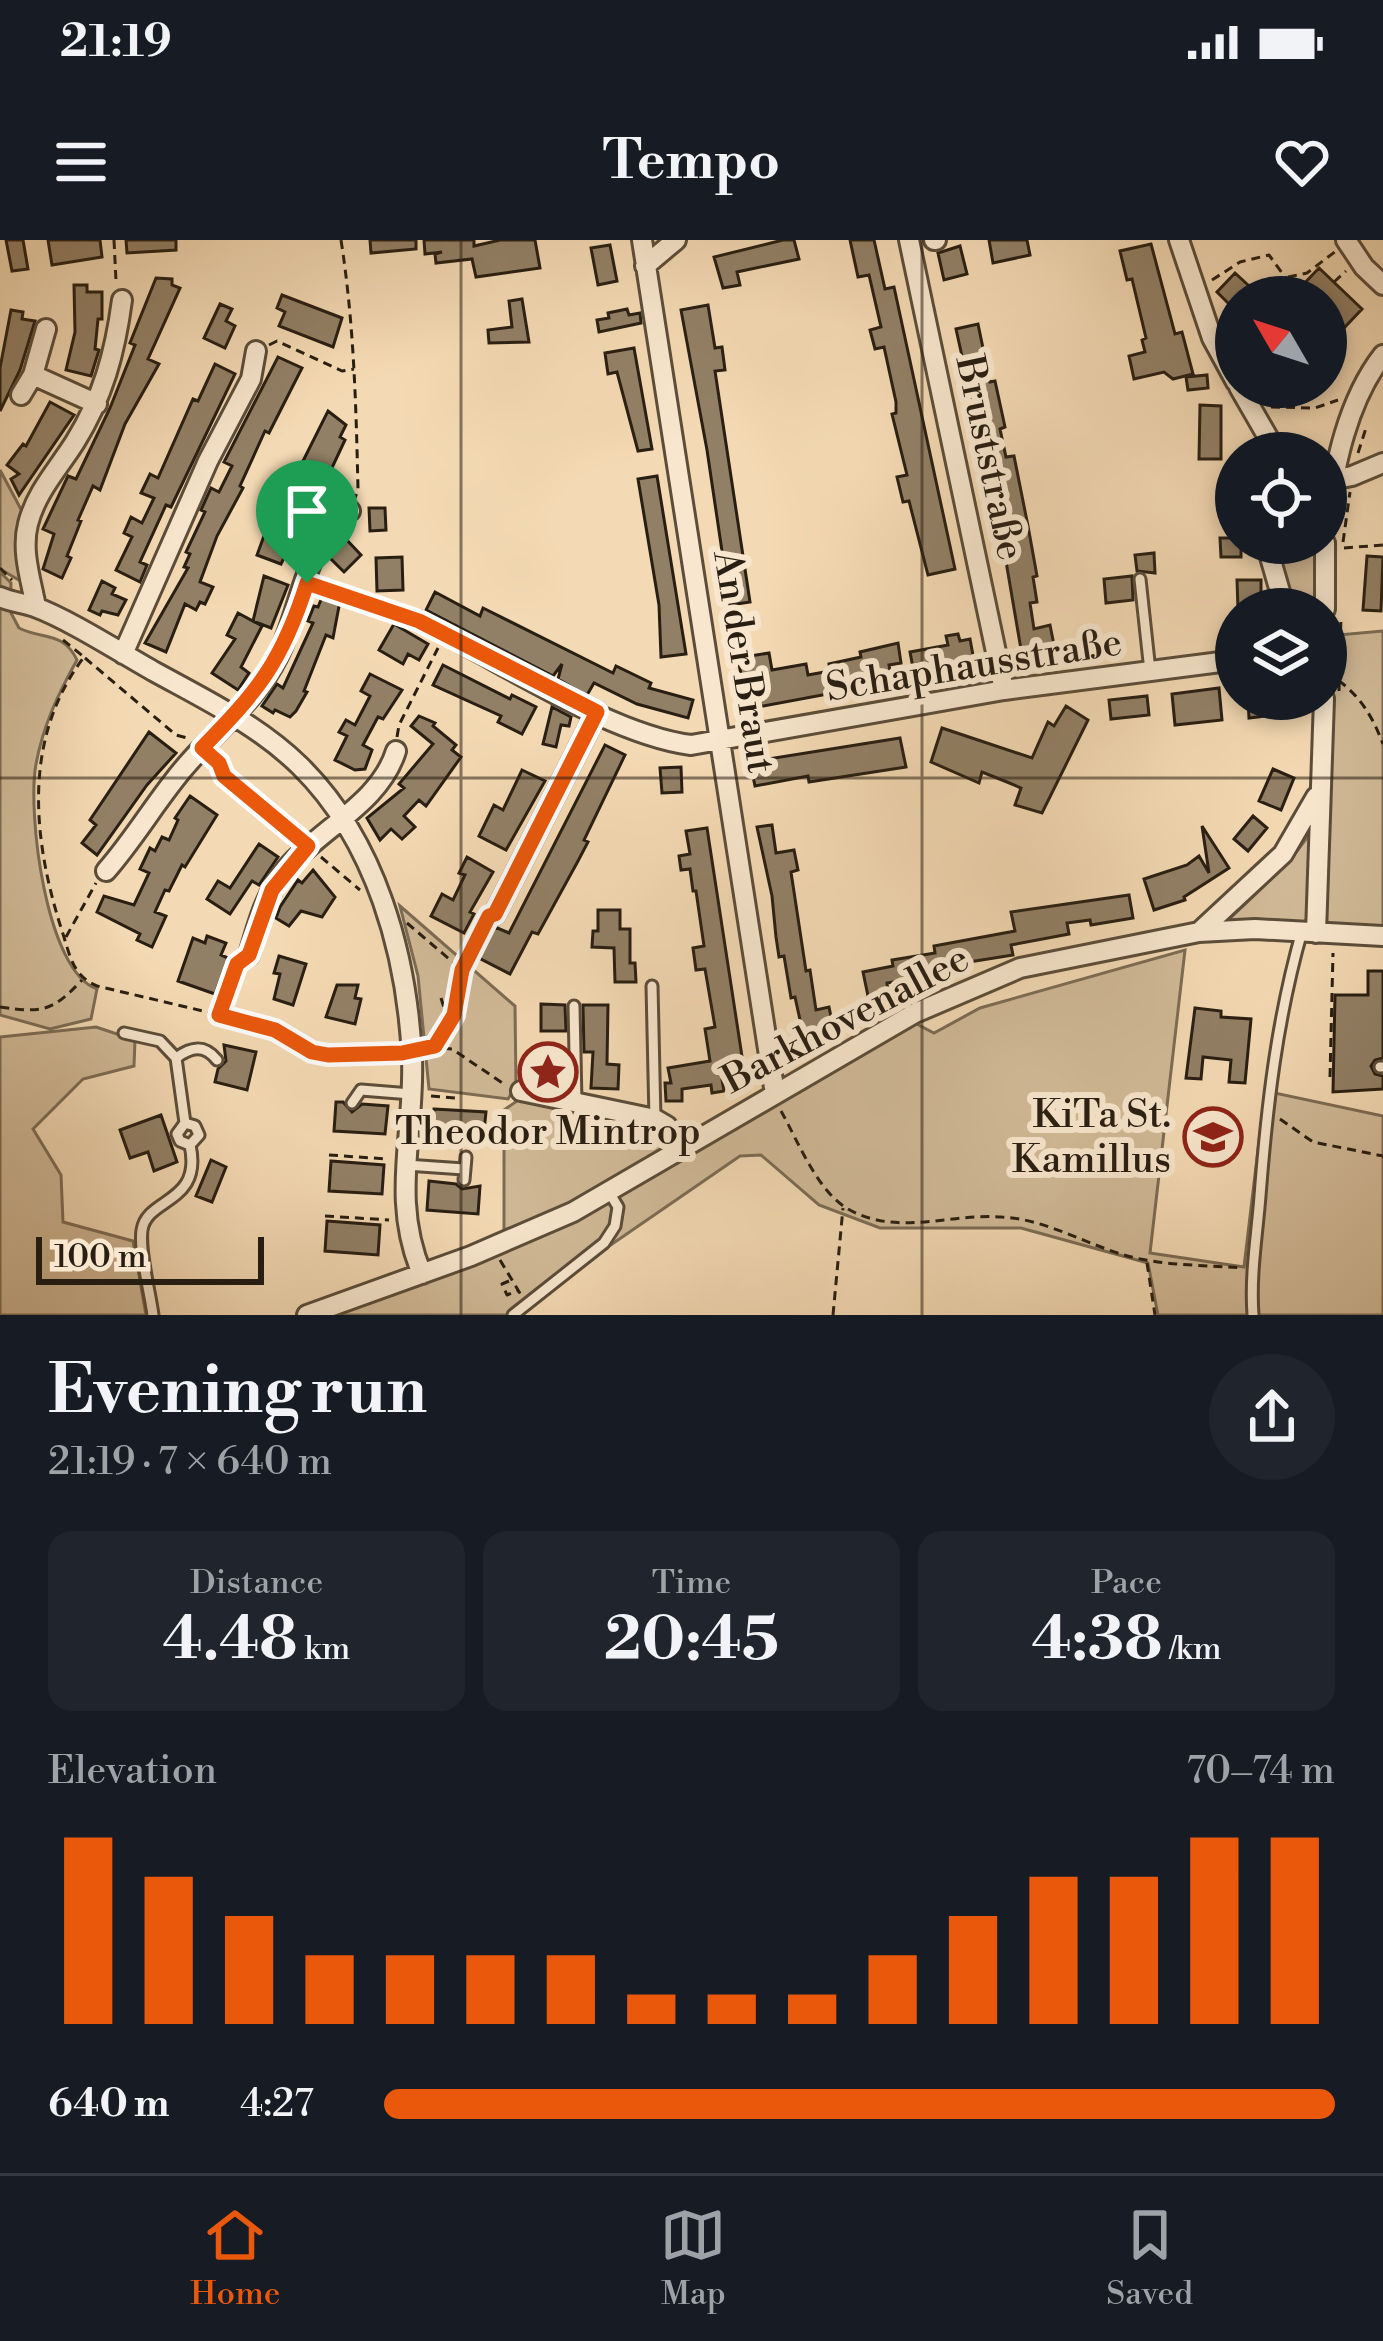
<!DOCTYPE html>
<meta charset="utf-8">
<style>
body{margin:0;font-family:"Libre Bodoni",serif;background:#20242c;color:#f1f3f6;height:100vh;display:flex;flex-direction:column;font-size:45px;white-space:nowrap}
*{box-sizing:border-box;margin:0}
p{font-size:39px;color:#9ea1a6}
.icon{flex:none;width:66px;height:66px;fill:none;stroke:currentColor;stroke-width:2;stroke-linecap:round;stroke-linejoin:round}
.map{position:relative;height:1075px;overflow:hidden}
.drawer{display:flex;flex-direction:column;background:#171b24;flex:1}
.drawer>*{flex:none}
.needle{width:78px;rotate:309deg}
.tools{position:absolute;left:1215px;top:36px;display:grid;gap:24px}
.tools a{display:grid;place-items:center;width:132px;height:132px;border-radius:50%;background:#171b24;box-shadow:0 6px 18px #0003;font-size:60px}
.scale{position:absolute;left:36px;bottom:30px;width:228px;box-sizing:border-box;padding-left:12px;border:6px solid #281e12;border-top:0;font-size:33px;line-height:42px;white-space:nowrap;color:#281e12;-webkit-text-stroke:9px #f8e7ce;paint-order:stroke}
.pin{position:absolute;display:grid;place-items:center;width:102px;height:102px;color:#fff;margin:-123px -51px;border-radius:50% 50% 50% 0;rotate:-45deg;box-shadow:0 0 12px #0007}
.pin .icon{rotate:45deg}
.round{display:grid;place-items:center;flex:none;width:126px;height:126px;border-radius:63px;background:#20242c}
.headline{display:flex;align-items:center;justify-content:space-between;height:204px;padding:0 48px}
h1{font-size:66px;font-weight:800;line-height:90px}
.stats{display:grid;grid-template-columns:repeat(3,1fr);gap:18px;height:204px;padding:12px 48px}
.stats div{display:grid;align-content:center;border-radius:24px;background:#20242c;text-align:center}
.stats b{font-size:60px;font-weight:800}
.stats small{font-size:33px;font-weight:400}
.stats p{font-size:33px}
.chart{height:336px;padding:24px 48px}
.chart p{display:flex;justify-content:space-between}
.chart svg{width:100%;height:216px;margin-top:12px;stroke:#ea580c;stroke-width:6}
ul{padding:0 48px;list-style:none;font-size:39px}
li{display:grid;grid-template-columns:192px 144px 1fr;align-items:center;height:90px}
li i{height:30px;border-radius:15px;background:#ea580c}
.status{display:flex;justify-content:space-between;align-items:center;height:84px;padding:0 60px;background:#171b24;direction:ltr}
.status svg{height:33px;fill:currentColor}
header{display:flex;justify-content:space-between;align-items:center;height:156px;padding:0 48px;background:#171b24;font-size:54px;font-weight:800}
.dock{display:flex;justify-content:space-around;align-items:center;height:168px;border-top:3px solid #363941;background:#171b24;font-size:33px;color:#9ea1a6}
.dock a{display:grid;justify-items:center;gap:6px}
.dock .active{color:#ea580c}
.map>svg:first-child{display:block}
.green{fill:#d1ba98;stroke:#7c6c55;stroke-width:3}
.building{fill:#928066;stroke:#281e12;stroke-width:3}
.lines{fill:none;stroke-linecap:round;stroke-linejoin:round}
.lane-casing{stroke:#5b4d3a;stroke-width:15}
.street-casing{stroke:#5b4d3a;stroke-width:24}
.path{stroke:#281e12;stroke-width:3;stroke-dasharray:9 6;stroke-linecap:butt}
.lane{stroke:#f8e7ce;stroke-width:9}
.street{stroke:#f8e7ce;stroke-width:18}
.route-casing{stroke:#fff;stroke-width:24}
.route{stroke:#ea580c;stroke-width:15}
.grid{fill:none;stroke:#281e12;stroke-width:3;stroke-opacity:0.55}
.labels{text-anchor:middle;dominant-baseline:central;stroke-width:12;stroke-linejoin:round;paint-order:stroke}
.street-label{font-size:39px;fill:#281e12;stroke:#f8e7ce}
.poi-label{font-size:39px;fill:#281e12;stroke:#f8e7ce;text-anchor:end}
</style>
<div class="status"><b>21:19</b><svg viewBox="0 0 49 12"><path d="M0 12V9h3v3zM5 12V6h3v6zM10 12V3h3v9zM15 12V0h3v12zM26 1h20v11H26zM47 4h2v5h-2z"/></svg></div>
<header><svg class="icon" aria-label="menu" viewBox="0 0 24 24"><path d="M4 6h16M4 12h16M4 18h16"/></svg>Tempo<svg class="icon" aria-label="heart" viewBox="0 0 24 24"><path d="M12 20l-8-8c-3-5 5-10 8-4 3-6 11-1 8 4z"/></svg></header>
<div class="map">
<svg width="1383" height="1075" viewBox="0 0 1383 1075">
<rect width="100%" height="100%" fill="#f4dab4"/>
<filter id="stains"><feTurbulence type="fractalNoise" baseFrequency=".00167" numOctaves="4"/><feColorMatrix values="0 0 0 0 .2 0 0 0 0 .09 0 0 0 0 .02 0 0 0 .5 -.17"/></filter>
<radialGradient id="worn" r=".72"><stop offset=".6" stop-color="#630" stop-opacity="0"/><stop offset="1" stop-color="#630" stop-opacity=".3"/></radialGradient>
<!-- green -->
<path class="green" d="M0 230 24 275V343L0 329Z
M1267 303H1324V369H1288Z
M0 332 11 343 10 371 19 388C43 400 63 391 77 420 58 454 43 486 36 524 27 572 46 732 97 749L91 779 50 789 0 775Z
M1383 391V696L1221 687C1254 654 1299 619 1320 576 1337 541 1332 452 1334 410L1326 409V396Z
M400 666 515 766 516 846 508 859 429 849 418 736Z
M1185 710 1150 1013 1244 1027 1265 851 1383 876V1075H1158L1148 1023 1021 988H880L819 965 761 915 740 916 509 1075H316L504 1002V870L527 854 654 881 678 907 909 780 934 793 980 768Z
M96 787 135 800 134 826 83 839 33 889 61 935 63 982 133 1001 146 1075H0V797Z"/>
<!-- building -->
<path class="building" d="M6 0H23L28 29 12 31Z
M48 0H100L102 17 52 25Z
M126 0H176V10L127 13Z
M370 0H416V9L371 13Z
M424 0H474V6L500 0H535L540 28 476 37 472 19 436 23 435 14 442 12 425 14Z
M783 0H794L799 19 737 32 740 45 723 48 714 17Z
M850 0H874L885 49 894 47 955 329 928 335 909 261 903 262 897 237 907 235 892 174 896 173V162L884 107 875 109 870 90 881 87 869 35 858 37Z
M989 0H1027L1030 15 993 23Z
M1151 4 1175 94 1182 92 1193 134 1173 139 1164 132 1134 139 1129 116 1145 112 1142 100 1146 98 1132 39 1127 40 1120 11Z
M610 5 617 41 598 45 591 8Z
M960 6 967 34 944 40 938 13Z
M1319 28 1362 69 1326 107V57H1308L1299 49Z
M1235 33 1261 57H1236V71L1217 52Z
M156 38 172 39V45L180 48 148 119 159 124 125 184 100 250 93 246 78 280 81 281 67 316 71 318 62 338 43 329 54 294 43 289 68 236 76 239 110 168 135 105 130 103Z
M74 45H87V52H102V79H98L95 109 99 110 91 136 66 130 75 92Z
M282 55 342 78 333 107 279 86 285 72 277 68Z
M522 59 529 102 489 103 488 90 512 87 509 61Z
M220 64 232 69 226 81 235 86 225 108 204 98Z
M708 65 715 108 722 107 725 130 715 131 750 362 730 365 707 210 681 70Z
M627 69 629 75 640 73 641 83 599 92 597 80 609 78 608 73Z
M11 70 23 72 22 79 35 81 20 130 0 171V128Z
M978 84 990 142 995 141 1005 187 1000 189 1006 217 1014 216 1028 286 1037 336 1033 337 1037 362 1030 363 1034 389 1050 385 1056 415 1023 421 1002 298 956 89Z
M634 108 652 209 638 211 617 132 608 134 605 113Z
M278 117 302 128 273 185 269 193 265 191 240 246 243 248 217 296 200 342 213 347 205 364 200 362 196 370 185 364 166 412 145 403 188 328 184 327 190 314 186 312 205 272 201 270 211 248 219 252 232 226 224 222Z
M215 124 235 134 171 267 166 265 140 322 147 325 140 342 116 330 132 297 124 293 131 277 142 283 154 258 141 253 150 234 158 238 193 159 198 161Z
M1207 135 1208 148 1188 150 1186 137Z
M50 162 74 175 19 255 11 239 19 234 7 225 23 204 26 206Z
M1200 165 1221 166V219H1199Z
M328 171 346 185 340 197 345 200 314 266 319 269 309 288 299 286 281 324 257 315 269 282 280 287 295 258 287 253Z
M657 236 686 414 661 417 659 365 638 239Z
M1219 249H1236V268H1219Z
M369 268H385L386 290 370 291Z
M344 297 361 315 344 332 329 317Z
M1220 298H1236V303H1241V317H1221Z
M1154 313 1155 333 1137 331 1135 315Z
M1367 316 1383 317 1381 371 1363 370Z
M402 317 403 350 377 351 376 318Z
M264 336 288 345 271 388 253 381Z
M1132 336 1133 360 1106 363 1104 339Z
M1237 340H1261V369H1238Z
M102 341 115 348 112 354 126 360 118 375 102 371 100 375 89 370Z
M435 352 480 376 483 368 613 433 616 426 651 443 649 448 693 460 688 478 637 464 594 443 587 455 577 450 558 439 562 424 553 436 426 370Z
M323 355 340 361 333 398 326 395 304 451 307 452 296 471 290 477 275 470 273 473 262 466 277 444 283 448 313 383 308 381 314 366 318 367Z
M238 373 262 386 241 427 249 433 238 450 212 433 235 399 227 395Z
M394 384 428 404 419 420 408 414 403 424 379 410Z
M958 394 960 401 970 399 975 426 914 433 910 412 948 405 946 396Z
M898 403 901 423 889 425 892 442 747 469 738 418 769 413 772 430 806 424 808 435 830 431 829 424 861 417 860 412Z
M443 425 510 459 512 455 536 467 522 494 498 482 501 476 433 445Z
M370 434 402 450 383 479 378 477 363 505 372 510 365 529 355 530 335 520 347 496 339 492 346 480 355 485 370 456 361 451Z
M1219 448 1222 480 1175 485 1172 454Z
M1147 456 1149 475 1111 479 1109 460Z
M1248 459H1289L1291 473 1249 478Z
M1066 466 1088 480 1042 573 1015 565 1021 548 1007 542 982 532 979 543 931 522 942 488 1032 518 1048 482 1054 486Z
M552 467 571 477 569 486 561 485 556 507 543 504Z
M419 476 435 483 433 486 456 505 452 510 461 517 426 566 419 560 404 576 415 587 402 599 391 589 380 600 367 578 404 548 399 544 433 504 411 486Z
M149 492 176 513 147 545 97 615 82 603 96 585 90 580Z
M900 498 906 527 809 542 808 536 755 546 750 522Z
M605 505 625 515 584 600 588 602 578 621 538 694 532 692 510 734 479 718 495 687 509 693Z
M681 527 682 552 662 553 660 528Z
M1273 529 1294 538 1281 570 1259 561Z
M522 530 545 541 506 610 479 596 494 565 503 570Z
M190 556 217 575 185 627 182 625 169 651 165 650 155 672 166 676 152 707 137 700 140 694 97 672 104 656 134 665 149 633 140 629 150 608 155 611 162 597 169 600 178 580 175 578Z
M1253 576 1267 588 1248 611 1234 599Z
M772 585 776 613 794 610 798 630 791 632 806 731 810 730 816 770 829 767 834 791 804 798 795 757 791 758 784 716 779 717 776 697 772 656 757 587Z
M1202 586 1229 628 1184 657 1185 660 1154 670 1144 639 1187 625 1199 616 1209 633Z
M707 588 745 836 722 840 724 851 712 853 711 845 682 849V861H666L665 843H671L668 828 710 821 705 789 715 787 705 729 696 730 693 708 704 706 696 651H693L690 629 681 630 679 616 690 614 686 591Z
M259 604 278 617 259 645 252 641 230 674 207 659 218 641 230 648Z
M467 617 493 632 470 672 474 674 464 693 431 676 442 654 453 660 465 635 459 633Z
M313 630 335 657 322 677 301 671 289 686 276 678 280 667 298 640 302 643Z
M1129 655 1133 678 1091 685 1090 680 1067 683 1069 694 1011 705 1013 715 950 725 951 733 887 743 888 752 868 756 863 732 893 726 892 720 935 713 934 706 1015 691 1011 672Z
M598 670H620V689H630V723H635L636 742H615L614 708 592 707 593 691H598Z
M207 696 226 703 221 715 228 718 215 754 178 741 193 698 205 703Z
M279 716 306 724 293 765 274 759 280 734 274 733Z
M1368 731H1383V818L1375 820 1371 826 1375 834 1383 836V849L1333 852 1335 755H1368Z
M337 745H358L355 758 361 759 355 784 326 777Z
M541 764 565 765 566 791H541Z
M583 765H608L607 824 619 825 618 849 591 848 593 812H584Z
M1195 768 1221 771V777L1251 779 1245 843 1229 842 1231 820 1203 817 1201 839 1186 838Z
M224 805 256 812 247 850 215 842 218 829 226 821Z
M336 862H343L352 872 362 864 388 866 385 894 334 891Z
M434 869 486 872 483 901 432 898Z
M161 875 177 922 154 931 148 912 130 918 120 890Z
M211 920 226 927 212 962 196 956Z
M331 921 384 925 382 954 329 951Z
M429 941 456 944 462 949 480 946 478 974 427 970Z
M327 981 380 985 378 1015 325 1011Z"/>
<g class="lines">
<!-- lane casing -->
<g class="lane-casing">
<path id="lane" d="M1140 339 1150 431
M652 746 655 879
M574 766 576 862
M124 793 160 801 176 818
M1380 827H1383
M352 863 361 850 411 854
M185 883 176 818C191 807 204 804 217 820
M406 925 464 929
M464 940 466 917
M153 1075C150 1052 139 1011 142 990 147 957 203 964 190 905L199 895 195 886 185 883 177 894 180 901 190 905
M513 1075 604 1003 615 986 618 967 609 952
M1253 1075C1250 1034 1257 996 1260 956 1267 865 1277 779 1302 691"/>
</g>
<!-- street casing -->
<g class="street-casing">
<path id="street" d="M642 0 775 854
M909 0 1004 450
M934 0H936
M1179 0 1212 98 1236 142
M1346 0 1364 27 1383 45
M645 26 676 0
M33 135 97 164
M1239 147 1277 213
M21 155 33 135 46 89
M1326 241 1352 236 1383 223
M1326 282C1335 225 1347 161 1383 115
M1266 303 1285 369
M1325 303V369
M0 357C11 362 23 363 35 367 70 380 121 413 155 432 206 460 258 485 300 526 376 601 407 714 412 818 415 895 390 959 422 1034
M36 367C31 340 21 311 28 284 36 252 58 229 75 202 103 157 115 113 122 60
M419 381C498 418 607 494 691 505L1004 450 1236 420
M123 414 208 221 251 139 256 111
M106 631C135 598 156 561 184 528 215 491 256 461 278 416 301 370 305 300 350 271
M495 674 597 472
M1199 692 1283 614 1316 557
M1316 693 1324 459
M249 715C258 683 266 653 287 628 321 588 380 563 396 511
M521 851 655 879 667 886 680 908
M307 1075 471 1016 573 972 915 773 1020 728 1199 692 1255 689 1383 696"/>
</g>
<!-- path -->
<path class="path" d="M114 0 116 41
M341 0C354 83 356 165 358 249L355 258
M1288 37 1307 33 1336 11
M1212 40 1240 22 1269 15 1285 37 1292 57
M1334 42 1346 31
M269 105 277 101 342 131 354 129
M1271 167 1315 168 1338 160
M1358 213 1366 188
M1343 302 1350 252
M1344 308 1383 305
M0 328 12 340
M318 347 406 376
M63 400 84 417C21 500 33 602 63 694 70 716 73 736 97 746L258 784 319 814 342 817 395 813
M1326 410 1339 401
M85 418 176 495 191 499
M1326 432C1356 450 1371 472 1383 504
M1339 451 1341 377
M397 497 399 485 438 408
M216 520 225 536 295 595
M321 617 360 650
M407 683 462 730
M66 697 96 643
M441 758 445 771 452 774
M0 767C42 773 52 772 82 740
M220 773 236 726
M436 804 454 775 462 730 483 688
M428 807 452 809 504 844
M1330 837 1333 713
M431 856 455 858 456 862
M781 871C798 901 817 951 848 969 897 997 950 973 1002 977 1044 979 1084 1003 1124 1015 1162 1026 1204 1025 1243 1028
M1280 879 1313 902 1383 916
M329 915 387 919
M325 976 389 980
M500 1020 521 1055
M1147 1023 1155 1075
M509 1041 502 1044 507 1055 519 1050
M833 1075 843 968"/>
<!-- lane -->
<use href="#lane" class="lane"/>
<!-- street -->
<use href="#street" class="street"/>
</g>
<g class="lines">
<!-- route casing -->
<g class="route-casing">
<path id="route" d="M307 343 419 381 597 472 495 674 489 676 462 730 454 775 435 806 402 813 328 815 312 812 275 790 219 775 237 724 249 715 272 650 308 606 224 536 219 523 202 508C258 451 282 422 307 343Z"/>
</g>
<!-- route -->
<use href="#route" class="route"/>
</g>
<!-- grid -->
<path class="grid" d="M461 0V1075M922 0V1075M0 538H1383"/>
<!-- icons -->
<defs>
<g id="sight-ring" transform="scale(3)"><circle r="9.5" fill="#f8e7ce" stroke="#8f2418" stroke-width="1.5"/><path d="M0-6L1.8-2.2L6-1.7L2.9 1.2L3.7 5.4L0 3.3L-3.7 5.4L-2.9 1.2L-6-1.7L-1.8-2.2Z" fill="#8f2418"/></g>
<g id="school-ring" transform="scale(3)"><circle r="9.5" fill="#f8e7ce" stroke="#8f2418" stroke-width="1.5"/><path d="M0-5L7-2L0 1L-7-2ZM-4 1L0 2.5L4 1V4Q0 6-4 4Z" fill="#8f2418"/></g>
</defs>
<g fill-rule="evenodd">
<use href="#sight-ring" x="548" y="832"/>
<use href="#school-ring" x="1213" y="897"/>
</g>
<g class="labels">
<!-- street labels -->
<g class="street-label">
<text transform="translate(989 218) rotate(78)">Bruststraße</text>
<text transform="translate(743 422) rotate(81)">An der Braut</text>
<text transform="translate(974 426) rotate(-9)">Schaphausstraße</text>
<text transform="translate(846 780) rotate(-28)">Barkhovenallee</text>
</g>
<!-- poi labels -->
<g class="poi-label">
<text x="1171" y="875">KiTa St.<tspan x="1171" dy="45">Kamillus</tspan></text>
<text x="548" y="892" text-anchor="middle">Theodor Mintrop</text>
</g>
</g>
<rect width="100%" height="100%" filter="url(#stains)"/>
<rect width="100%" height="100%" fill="url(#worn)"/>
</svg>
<div class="tools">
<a><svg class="needle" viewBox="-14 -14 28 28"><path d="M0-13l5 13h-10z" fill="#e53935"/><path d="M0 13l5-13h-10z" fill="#9ea1a6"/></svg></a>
<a><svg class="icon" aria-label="locate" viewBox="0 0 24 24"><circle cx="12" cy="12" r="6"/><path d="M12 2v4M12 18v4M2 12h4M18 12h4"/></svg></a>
<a><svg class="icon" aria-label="layers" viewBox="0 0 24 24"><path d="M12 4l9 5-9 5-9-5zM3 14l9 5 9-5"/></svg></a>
</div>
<div class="scale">100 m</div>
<div class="pin" style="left:307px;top:343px;background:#1e9e55"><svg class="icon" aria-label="arrive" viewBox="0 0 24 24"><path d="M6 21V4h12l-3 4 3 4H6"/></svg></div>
</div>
<section class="drawer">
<div class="headline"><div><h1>Evening run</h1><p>21:19 · 7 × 640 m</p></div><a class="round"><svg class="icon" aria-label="share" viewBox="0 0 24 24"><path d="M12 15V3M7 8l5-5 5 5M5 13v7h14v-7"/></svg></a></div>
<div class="stats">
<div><p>Distance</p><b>4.48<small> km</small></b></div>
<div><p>Time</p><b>20:45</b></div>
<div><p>Pace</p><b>4:38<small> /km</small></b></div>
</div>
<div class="chart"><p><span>Elevation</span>70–74 m</p>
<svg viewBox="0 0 160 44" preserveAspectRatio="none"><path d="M5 44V6M15 44V14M25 44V22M35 44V30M45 44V30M55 44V30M65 44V30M75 44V38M85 44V38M95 44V38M105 44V30M115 44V22M125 44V14M135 44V14M145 44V6M155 44V6"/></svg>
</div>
<ul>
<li><b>640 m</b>4:27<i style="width:100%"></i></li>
</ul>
</section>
<nav class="dock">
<a class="active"><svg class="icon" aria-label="home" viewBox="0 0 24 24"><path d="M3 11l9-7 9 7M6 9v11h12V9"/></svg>Home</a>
<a><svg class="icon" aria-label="map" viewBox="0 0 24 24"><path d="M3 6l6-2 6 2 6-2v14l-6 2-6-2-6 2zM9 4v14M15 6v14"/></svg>Map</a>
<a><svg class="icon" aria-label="saved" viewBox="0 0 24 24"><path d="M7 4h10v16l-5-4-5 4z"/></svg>Saved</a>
</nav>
